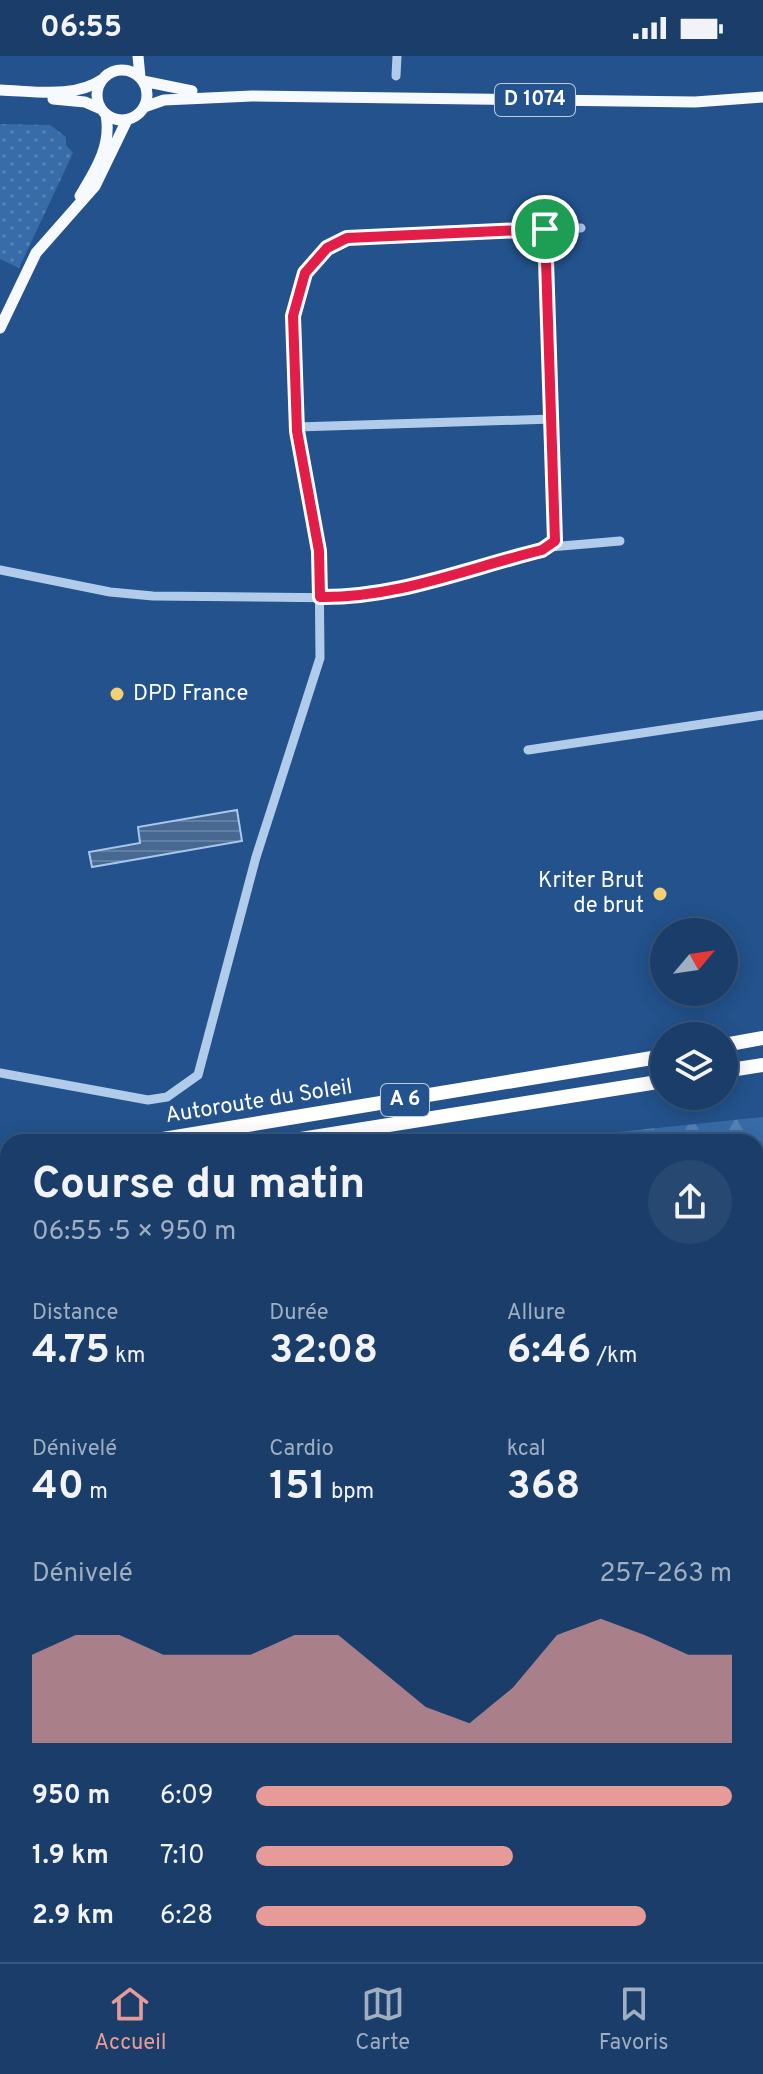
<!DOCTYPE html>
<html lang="fr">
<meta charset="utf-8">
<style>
body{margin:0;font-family:Overpass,sans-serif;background:#274971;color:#f1f3f6;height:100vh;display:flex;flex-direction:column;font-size:30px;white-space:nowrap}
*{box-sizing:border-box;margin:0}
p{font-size:26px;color:#9faec0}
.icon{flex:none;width:44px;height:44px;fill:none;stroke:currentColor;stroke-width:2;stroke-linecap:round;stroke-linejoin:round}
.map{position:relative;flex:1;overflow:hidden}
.sheet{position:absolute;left:0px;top:1078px;width:764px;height:828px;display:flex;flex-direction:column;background:#1a3e69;border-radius:24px 24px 0 0;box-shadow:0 4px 20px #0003,0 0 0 2px #38577d}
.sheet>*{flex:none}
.needle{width:52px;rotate:61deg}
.tools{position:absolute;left:650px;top:862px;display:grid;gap:16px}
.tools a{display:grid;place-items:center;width:88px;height:88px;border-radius:50%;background:#1a3e69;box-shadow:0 4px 20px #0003,0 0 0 2px #38577d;font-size:40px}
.pin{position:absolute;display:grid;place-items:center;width:68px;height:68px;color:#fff;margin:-34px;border:4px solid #fff;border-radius:50%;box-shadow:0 2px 8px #0007}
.round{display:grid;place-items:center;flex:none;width:84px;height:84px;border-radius:42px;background:#274971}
.summary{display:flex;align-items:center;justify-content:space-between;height:136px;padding:0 32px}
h1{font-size:44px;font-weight:700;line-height:60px}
.figures{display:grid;grid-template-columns:repeat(3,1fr);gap:12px;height:136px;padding:8px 32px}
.figures div{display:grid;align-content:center}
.figures b{font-size:40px;font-weight:700}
.figures small{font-size:22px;font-weight:400}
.figures p{font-size:22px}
.chart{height:224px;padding:16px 32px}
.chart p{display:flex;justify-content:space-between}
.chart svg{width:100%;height:144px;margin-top:8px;fill:#e69b98;opacity:.7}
ul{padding:0 32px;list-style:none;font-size:26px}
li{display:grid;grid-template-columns:128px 96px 1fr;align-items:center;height:60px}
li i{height:20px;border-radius:10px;background:#e69b98}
.status{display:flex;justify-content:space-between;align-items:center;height:56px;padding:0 40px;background:#1a3e69;direction:ltr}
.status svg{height:22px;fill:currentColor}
.tabs{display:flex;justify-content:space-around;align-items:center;height:112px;border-top:2px solid #38577d;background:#1a3e69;font-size:22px;color:#9faec0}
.tabs a{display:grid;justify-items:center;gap:4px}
.tabs .selected{color:#e69b98}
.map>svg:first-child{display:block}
.forest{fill:url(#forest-firs)}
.garden{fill:url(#garden-dots)}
.water{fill:url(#water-rules);stroke:#a5c7eb;stroke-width:2}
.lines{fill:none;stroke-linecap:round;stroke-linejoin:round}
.minor{stroke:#b1cceb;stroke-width:9}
.major{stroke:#f6f9fe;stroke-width:11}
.highway{stroke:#fff;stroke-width:14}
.route-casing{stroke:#fff;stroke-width:16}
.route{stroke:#e11d48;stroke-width:10}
.poi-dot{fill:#f5cf74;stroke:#23528c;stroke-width:3}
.labels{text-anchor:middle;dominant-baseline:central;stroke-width:8;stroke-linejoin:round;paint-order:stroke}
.shield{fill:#23528c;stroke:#bdcbdc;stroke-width:2}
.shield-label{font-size:20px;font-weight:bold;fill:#fff}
.poi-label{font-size:22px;fill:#fff;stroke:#23528c;text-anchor:start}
.street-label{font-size:22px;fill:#fff;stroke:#23528c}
</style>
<div class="status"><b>06:55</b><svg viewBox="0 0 49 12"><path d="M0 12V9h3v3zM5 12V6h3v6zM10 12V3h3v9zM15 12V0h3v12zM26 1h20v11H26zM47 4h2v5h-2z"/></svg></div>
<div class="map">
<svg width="763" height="1906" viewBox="0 0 763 1906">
<defs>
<pattern id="forest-firs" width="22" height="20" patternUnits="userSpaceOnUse" patternTransform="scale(2)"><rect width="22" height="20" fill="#386ca8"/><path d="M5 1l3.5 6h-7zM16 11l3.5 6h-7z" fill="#5682b5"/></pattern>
<pattern id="garden-dots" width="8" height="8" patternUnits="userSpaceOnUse" patternTransform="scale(2)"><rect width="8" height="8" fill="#386ca8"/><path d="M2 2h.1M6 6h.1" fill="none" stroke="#5682b5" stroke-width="1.8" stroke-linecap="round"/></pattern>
<pattern id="water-rules" width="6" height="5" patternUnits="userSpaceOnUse" patternTransform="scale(2)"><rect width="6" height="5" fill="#476891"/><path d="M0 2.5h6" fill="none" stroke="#637fa2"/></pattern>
</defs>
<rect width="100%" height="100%" fill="#23528c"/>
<!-- forest -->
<path class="forest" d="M763 1061V1363L756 1364V1086H576L579 1080Z"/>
<!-- garden -->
<path class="garden" d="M0 68 50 69 66 81V89L73 97 19 212 0 203Z"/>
<!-- water -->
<path class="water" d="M237 754 242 785 92 811 89 796 140 787 138 771Z"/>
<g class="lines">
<!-- minor -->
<path class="minor" d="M396 20 397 0
M297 371 552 363
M550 491 620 485
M0 514 110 536 153 540 349 542 421 529 550 491 556 477 545 173
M528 694 763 659
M0 1017 148 1044 167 1041 198 1019 256 801 320 602 319 495 297 375 293 260 305 217 327 192 347 182 581 172
M0 1308 8 1301
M761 1371 763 1406
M757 1538 758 1599"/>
<!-- major -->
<path class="major" d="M138 0 140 21
M97 39a25 25 0 1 1 50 0a25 25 0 1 1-50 0Z
M143 25 192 35
M0 34C34 35 74 43 103 23
M53 43 85 46 101 53
M144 51 164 44 252 40 695 46 763 41
M80 140C95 115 112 90 106 59
M0 272 36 197 95 130 127 64"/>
<!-- highway -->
<path class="highway" d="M724 989 763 982
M724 1015 763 1009
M145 1086 664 1000
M282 1086 664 1025
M0 1109 8 1108
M0 1129 8 1128"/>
</g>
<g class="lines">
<!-- route casing -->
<g class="route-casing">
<path id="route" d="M545 173 555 485 542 494C468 512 398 542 320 541L319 495 297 375 293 260 305 217 327 192 347 182Z"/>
</g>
<!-- route -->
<use href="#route" class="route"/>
</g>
<!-- markers -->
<g class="poi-dot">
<circle cx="117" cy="638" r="8"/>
<circle cx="660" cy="838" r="8"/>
</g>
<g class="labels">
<!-- shield labels -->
<g class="shield">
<rect x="495" y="28" width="80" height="32" rx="6"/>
<rect x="381" y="1028" width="48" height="32" rx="6"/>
</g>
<g class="shield-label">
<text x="535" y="44">D 1074</text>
<text x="405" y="1044">A 6</text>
</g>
<!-- poi labels -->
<g class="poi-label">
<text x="133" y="638">DPD France</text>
<text x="644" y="825" text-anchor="end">Kriter Brut<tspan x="644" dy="25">de brut</tspan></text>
</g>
<!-- street labels -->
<g class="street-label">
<text transform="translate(259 1046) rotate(-9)">Autoroute du Soleil</text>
</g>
</g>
</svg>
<div class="tools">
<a><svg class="needle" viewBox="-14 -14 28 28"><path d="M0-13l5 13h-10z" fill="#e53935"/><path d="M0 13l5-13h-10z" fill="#9faec0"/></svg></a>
<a><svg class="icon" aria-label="layers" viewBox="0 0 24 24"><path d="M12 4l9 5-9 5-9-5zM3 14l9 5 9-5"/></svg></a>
</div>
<div class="pin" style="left:545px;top:173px;background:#1e9e55"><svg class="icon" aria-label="arrive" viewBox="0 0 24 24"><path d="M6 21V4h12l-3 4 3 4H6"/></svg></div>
<section class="sheet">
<div class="summary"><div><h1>Course du matin</h1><p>06:55 · 5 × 950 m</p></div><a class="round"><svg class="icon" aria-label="share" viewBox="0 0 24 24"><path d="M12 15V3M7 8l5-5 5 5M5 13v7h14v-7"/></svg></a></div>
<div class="figures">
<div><p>Distance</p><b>4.75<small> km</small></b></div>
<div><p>Durée</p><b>32:08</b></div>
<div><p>Allure</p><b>6:46<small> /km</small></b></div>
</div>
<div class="figures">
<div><p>Dénivelé</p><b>40<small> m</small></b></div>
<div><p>Cardio</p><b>151<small> bpm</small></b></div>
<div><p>kcal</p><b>368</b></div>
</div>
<div class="chart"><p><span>Dénivelé</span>257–263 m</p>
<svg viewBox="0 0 160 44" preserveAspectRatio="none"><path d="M0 44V17L10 11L20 11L30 17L40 17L50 17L60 11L70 11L80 22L90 33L100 38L110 27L120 11L130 6L140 11L150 17L160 17V44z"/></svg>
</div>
<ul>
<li><b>950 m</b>6:09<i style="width:100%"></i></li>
<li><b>1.9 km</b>7:10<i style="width:54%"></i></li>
<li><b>2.9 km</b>6:28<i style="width:82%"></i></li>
</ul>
</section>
</div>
<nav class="tabs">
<a class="selected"><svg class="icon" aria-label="home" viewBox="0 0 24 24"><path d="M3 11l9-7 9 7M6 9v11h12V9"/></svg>Accueil</a>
<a><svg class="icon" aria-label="map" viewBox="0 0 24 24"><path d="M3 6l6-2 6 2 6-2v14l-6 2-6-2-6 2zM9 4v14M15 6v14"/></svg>Carte</a>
<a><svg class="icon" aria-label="saved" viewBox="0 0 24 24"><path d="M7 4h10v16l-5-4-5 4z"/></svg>Favoris</a>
</nav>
